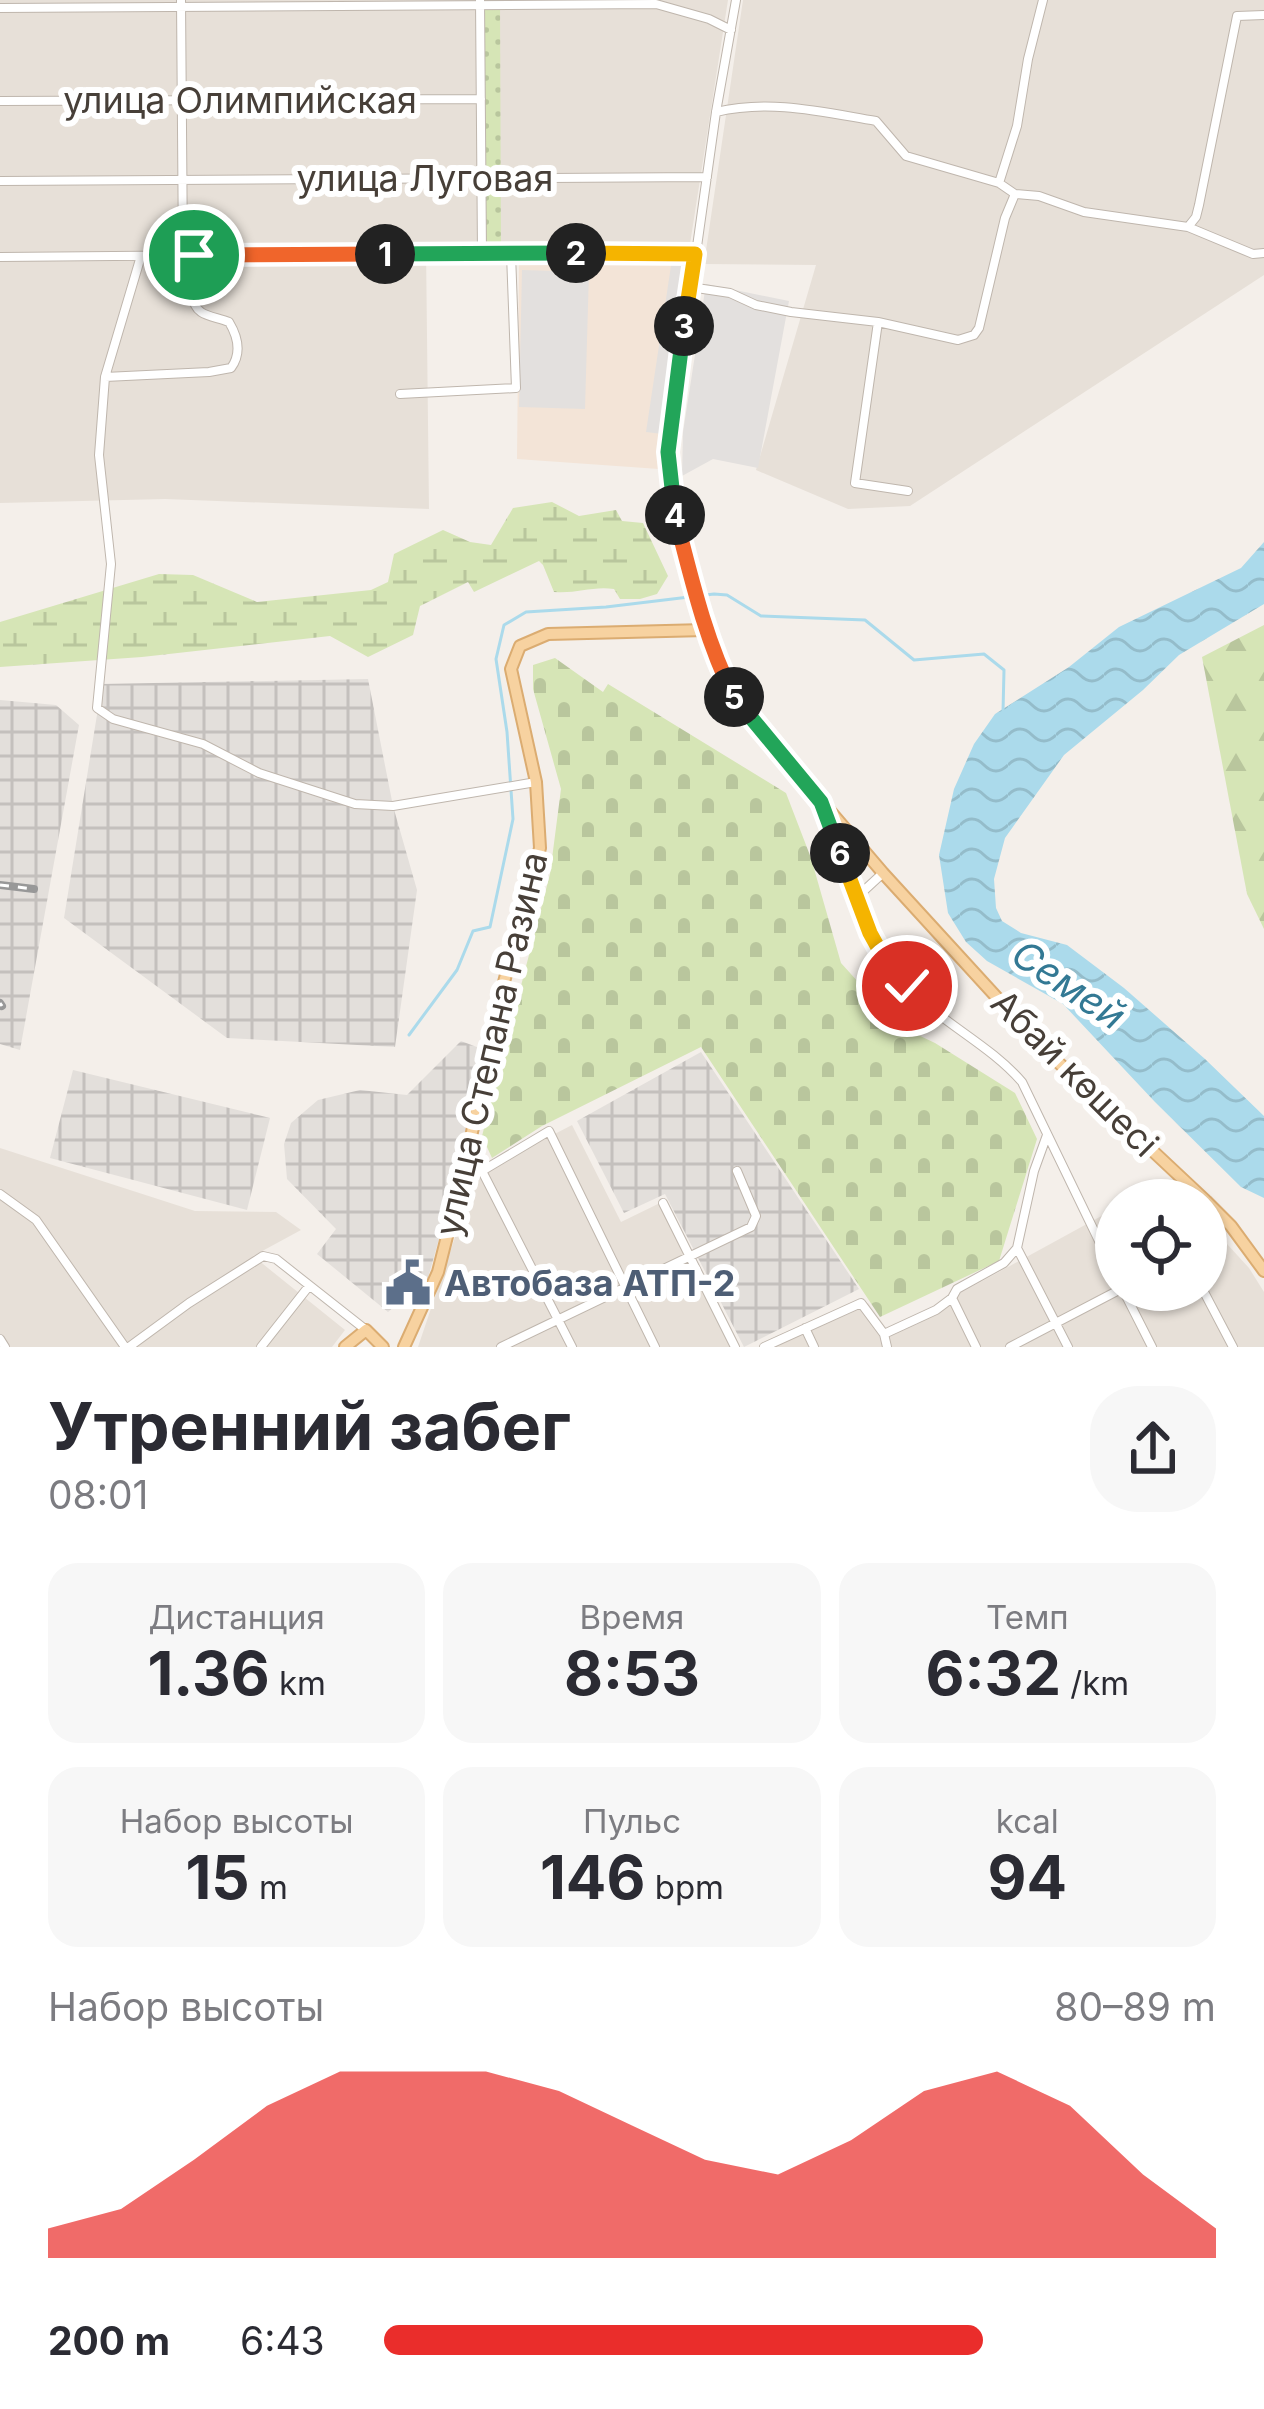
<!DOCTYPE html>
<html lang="ru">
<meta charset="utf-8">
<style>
body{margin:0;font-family:Inter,sans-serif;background:#f7f7f7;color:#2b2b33;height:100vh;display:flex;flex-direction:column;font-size:45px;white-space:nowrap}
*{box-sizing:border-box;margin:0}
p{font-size:39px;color:#7c7c81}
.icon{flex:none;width:66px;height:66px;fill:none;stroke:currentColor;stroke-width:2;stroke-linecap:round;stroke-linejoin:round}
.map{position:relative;height:1347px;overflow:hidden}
.drawer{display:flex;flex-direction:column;background:#fff;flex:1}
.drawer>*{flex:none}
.fabs{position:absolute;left:1095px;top:1179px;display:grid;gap:24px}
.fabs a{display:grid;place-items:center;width:132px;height:132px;border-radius:50%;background:#fff;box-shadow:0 3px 9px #0004;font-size:60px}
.pin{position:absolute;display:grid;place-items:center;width:102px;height:102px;color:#fff;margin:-51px;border:6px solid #fff;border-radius:50%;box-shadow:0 3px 12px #0007}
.km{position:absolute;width:60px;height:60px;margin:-30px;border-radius:50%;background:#222;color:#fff;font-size:33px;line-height:60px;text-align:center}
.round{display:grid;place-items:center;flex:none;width:126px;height:126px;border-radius:48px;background:#f7f7f7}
.head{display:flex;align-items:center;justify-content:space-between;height:204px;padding:0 48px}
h1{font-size:66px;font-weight:700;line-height:90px}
.metrics{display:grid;grid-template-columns:repeat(3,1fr);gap:18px;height:204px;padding:12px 48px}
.metrics div{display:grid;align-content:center;border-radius:30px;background:#f7f7f7;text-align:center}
.metrics b{font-size:60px;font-weight:700}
.metrics small{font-size:33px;font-weight:400}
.metrics p{font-size:33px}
.chart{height:336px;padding:24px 48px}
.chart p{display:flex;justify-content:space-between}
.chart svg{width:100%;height:216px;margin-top:12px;fill:#ea2d2b;opacity:.7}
ul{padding:0 48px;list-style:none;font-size:39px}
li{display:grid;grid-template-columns:192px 144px 1fr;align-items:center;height:90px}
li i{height:30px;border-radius:15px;background:#ea2d2b}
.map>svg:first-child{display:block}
.residential{fill:#e7e0d8}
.commercial{fill:#f3e4d7}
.industrial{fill:url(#industrial-grid)}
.grass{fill:url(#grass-dots)}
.forest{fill:url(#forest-firs)}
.wetland{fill:url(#wetland-marsh)}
.cemetery{fill:url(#cemetery-stones)}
.parking{fill:#e3e0de}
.water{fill:url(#water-waves)}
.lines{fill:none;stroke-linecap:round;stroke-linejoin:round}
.stream{stroke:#abdaeb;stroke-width:3}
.minor-casing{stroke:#bfb6ad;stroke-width:10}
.major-casing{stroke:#dbac71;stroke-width:14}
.minor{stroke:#fff;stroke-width:8}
.major{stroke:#f7d2a0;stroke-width:10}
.rail-casing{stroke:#989898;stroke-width:8}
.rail{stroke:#fff;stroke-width:3;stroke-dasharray:9;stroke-linecap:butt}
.split-1-casing{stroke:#fff;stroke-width:24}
.split-2-casing{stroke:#fff;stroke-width:24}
.split-3-casing{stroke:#fff;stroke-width:24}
.split-4-casing{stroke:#fff;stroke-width:24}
.split-5-casing{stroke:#fff;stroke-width:24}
.split-6-casing{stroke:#fff;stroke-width:24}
.split-7-casing{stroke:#fff;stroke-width:24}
.split-1{stroke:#f0652b;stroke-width:15}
.split-2{stroke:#22a559;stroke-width:15}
.split-3{stroke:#f5b400;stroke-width:15}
.split-4{stroke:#22a559;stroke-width:15}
.split-5{stroke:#f0652b;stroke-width:15}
.split-6{stroke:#22a559;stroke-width:15}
.split-7{stroke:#f5b400;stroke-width:15}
.labels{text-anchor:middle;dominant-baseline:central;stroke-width:12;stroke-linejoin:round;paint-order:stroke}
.street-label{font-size:36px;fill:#473f38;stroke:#fff}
.service-label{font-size:36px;font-weight:bold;fill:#4e5e75;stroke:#fff;text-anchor:start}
.water-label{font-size:39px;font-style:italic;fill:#337994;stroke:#fff}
</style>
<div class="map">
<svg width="1264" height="1347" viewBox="0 0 1264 1347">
<defs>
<pattern id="industrial-grid" width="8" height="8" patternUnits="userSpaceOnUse" patternTransform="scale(3)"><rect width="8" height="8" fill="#e3dfdb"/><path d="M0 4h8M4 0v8" fill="none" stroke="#c4c0bd"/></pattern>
<pattern id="grass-dots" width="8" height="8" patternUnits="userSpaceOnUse" patternTransform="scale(3)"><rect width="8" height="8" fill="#d6e5b6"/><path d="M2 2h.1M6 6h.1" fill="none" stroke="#b9c69d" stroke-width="1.8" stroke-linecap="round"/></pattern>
<pattern id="forest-firs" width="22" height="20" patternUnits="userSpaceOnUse" patternTransform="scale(3)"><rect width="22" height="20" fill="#d6e5b6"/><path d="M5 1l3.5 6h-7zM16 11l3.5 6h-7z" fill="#b9c69d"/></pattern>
<pattern id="wetland-marsh" width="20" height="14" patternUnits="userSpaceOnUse" patternTransform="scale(3)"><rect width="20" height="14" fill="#d6e5b6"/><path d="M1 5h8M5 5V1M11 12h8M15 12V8" fill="none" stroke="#b9c69d"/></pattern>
<pattern id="cemetery-stones" width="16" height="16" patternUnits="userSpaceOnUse" patternTransform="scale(3)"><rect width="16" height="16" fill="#d6e5b6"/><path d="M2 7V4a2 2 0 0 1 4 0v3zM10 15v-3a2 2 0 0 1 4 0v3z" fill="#b9c69d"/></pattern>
<pattern id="water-waves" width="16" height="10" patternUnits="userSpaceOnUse" patternTransform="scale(3)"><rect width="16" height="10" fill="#abdaeb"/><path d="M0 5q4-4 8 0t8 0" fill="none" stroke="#94bcca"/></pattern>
</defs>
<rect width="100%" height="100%" fill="#f4efea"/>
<!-- residential -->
<path class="residential" d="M0 0H728L690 244 426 248 429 509 165 499 0 503Z
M743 0H1264V275L910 506 848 509 756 470 816 265 704 264Z
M572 1125 621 1222 660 1203 689 1265 735 1347H418L476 1175Z
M0 1148 195 1211 276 1212 301 1230 253 1256 345 1330 332 1347H0Z
M1116 1208V1290H1206V1221L1249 1268 1264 1292V1347H770L868 1303 889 1332Z"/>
<!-- commercial -->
<path class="commercial" d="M691 259 659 469 517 459 519 262Z"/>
<!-- industrial -->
<path class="industrial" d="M368 679 393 806 417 890 395 1047 227 1038 64 918 102 684Z
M0 700 56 705 79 725 20 1050 0 1044Z
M461 1041 482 1049 464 1150 428 1278 388 1312 317 1254 336 1229 287 1179 284 1144 291 1123 318 1100 360 1090 407 1095Z
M701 1052 859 1289 744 1347 665 1194 624 1213 577 1121Z
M73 1070 270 1118 247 1210 50 1158Z"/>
<!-- grass -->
<path class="grass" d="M481 0H500L501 244 482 243Z"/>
<!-- forest -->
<path class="forest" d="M1264 625V929L1247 894 1202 657Z"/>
<!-- wetland -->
<path class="wetland" d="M552 502 579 516 616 510 622 521 643 523 668 576 657 594 640 599H620L614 589C592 586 576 594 554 592L543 565 539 561 474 592 468 582 420 606 413 635 368 657 330 636 142 657 0 667V622L159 574 193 575 257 602 371 590 388 582 394 554 443 530 470 542 491 545 513 508Z"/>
<!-- cemetery -->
<path class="cemetery" d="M555 658 603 692 608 684 786 793 811 858 841 963 897 1025 935 1043 1015 1093 1037 1139 999 1261 880 1317 701 1047 542 1126 492 1158 482 1136 550 874 561 789 533 689V665Z"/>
<!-- parking -->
<path class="parking" d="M672 259 688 262 662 434 646 432Z
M522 270 589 272 585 409 519 407Z
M706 284 789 301 758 468 713 459 682 476 683 432Z"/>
<!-- water -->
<path class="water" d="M1264 542V604L1179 655 1143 690 1064 755 1005 838 994 879 996 908 1002 921 1021 933 1067 945 1124 988 1205 1059 1264 1116V1198L1241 1187 1155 1102 1063 1004 987 961 966 942 948 913 939 855 954 789 974 744 995 714 1069 667 1119 627 1241 568Z"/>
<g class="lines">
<!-- stream -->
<path class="stream" d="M409 1035 457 970 473 931 490 927 513 819 507 732 496 659 504 625 526 612 606 607 714 594 727 595 761 616 865 620 914 660 984 654 1004 670 1003 712"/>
<!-- minor casing -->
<g class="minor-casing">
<path id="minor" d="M181 0 183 256
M480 0 482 254
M0 8 656 4 709 19 731 30
M0 101 481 99
M716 112C771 99 822 112 876 121L906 156 999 183 1015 194 1039 196 1084 212 1188 227 1196 217 1199 205 1237 16 1264 15
M0 181 707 177
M999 183 1017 126 1028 59 1043 0
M1188 227 1253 254 1264 253
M141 256 105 377 99 455 111 564 97 708 113 719 203 744 259 773 355 804 393 806 536 782
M0 257 587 252 695 255
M690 287 730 293 756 305 791 312 878 322 958 340 974 335 979 328 1005 218 1015 194
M878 322 855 483 908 491
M105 377 209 372 231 368C242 353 238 337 229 322 220 318 208 317 201 312 186 302 193 271 193 255
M400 394 516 388 511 254
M705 630 676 518 668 452 716 112 736 0
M824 810C846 870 862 939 907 986 941 1023 989 1044 1022 1082L1116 1276
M857 897 883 873
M465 1165 482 1171 572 1347
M482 1171 549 1131 655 1347
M0 1194 36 1220 125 1347
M663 1203 735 1347
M1017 1248 1068 1347
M1123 1290 1152 1347
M1203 1290 1233 1347
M952 1298 976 1347
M805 1328 814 1347
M884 1334 936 1310 952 1298 957 1289 1004 1263 1017 1248 1034 1171 1047 1135
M0 1339 5 1347
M129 1347 189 1303 263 1256 276 1259 366 1330
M261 1347 309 1286
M501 1347 751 1227 756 1216 737 1171
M764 1347 861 1303 884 1334 887 1347
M1010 1347 1119 1290"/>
</g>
<!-- major casing -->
<g class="major-casing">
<path id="major" d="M1206 1201 1231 1226 1264 1271
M345 1347 366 1330 383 1347
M404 1347 438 1272 465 1165 504 982 540 848 536 782 511 669 520 646 548 634 705 630 717 663 737 702 883 873 1044 1049 1205 1200"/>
</g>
<!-- minor -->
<use href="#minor" class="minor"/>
<!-- major -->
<use href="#major" class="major"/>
<!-- rail casing -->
<g class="rail-casing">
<path id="rail" d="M0 885 34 889
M0 1003 2 1006"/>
</g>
<!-- rail -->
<use href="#rail" class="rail"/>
</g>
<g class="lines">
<!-- split-1 casing -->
<g class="split-1-casing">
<path id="split-1" d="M194 255 385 254"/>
</g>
<!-- split-2 casing -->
<g class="split-2-casing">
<path id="split-2" d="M385 254 576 253"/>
</g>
<!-- split-3 casing -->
<g class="split-3-casing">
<path id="split-3" d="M576 253 695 254 684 326"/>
</g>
<!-- split-4 casing -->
<g class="split-4-casing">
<path id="split-4" d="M675 515 668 452 684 326"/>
</g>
<!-- split-5 casing -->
<g class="split-5-casing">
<path id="split-5" d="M675 515C691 577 705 639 734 697"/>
</g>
<!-- split-6 casing -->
<g class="split-6-casing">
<path id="split-6" d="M734 697 821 802 840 853"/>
</g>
<!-- split-7 casing -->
<g class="split-7-casing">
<path id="split-7" d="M840 853 870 933 881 953 907 986"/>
</g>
<!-- split-1 -->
<use href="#split-1" class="split-1"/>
<!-- split-2 -->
<use href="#split-2" class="split-2"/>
<!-- split-3 -->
<use href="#split-3" class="split-3"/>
<!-- split-4 -->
<use href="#split-4" class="split-4"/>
<!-- split-5 -->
<use href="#split-5" class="split-5"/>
<!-- split-6 -->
<use href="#split-6" class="split-6"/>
<!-- split-7 -->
<use href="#split-7" class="split-7"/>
</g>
<!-- icons -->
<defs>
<g id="civic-bare" transform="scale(3.6)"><path d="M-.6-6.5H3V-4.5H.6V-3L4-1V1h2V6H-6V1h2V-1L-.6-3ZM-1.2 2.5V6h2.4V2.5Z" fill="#5c6f8a" stroke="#fff" stroke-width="2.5" paint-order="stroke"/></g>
</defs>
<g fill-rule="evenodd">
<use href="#civic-bare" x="408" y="1283"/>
</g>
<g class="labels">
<!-- street labels -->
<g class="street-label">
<text x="240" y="100">улица Олимпийская</text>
<text x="425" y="178">улица Луговая</text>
<text transform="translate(491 1044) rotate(-77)">улица Степана Разина</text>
<text transform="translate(1075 1073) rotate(45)">Абай көшесі</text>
</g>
<!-- service labels -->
<g class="service-label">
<text x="444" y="1283">Автобаза АТП-2</text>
</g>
<!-- water labels -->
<g class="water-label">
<text transform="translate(1069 984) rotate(34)">Семей</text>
</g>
</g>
</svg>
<div class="fabs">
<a><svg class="icon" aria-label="locate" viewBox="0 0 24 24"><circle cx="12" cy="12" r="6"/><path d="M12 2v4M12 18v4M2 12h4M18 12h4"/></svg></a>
</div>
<div class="pin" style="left:194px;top:255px;background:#1e9e55"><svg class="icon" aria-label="arrive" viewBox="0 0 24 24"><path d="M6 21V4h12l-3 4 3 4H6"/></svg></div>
<div class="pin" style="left:907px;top:986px;background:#d93025"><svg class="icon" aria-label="check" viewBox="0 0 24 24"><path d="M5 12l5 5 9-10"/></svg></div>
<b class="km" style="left:385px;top:254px">1</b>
<b class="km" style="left:576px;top:253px">2</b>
<b class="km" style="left:684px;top:326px">3</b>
<b class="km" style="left:675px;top:515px">4</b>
<b class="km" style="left:734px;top:697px">5</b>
<b class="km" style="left:840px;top:853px">6</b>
</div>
<section class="drawer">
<div class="head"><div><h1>Утренний забег</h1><p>08:01</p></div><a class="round"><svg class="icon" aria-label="share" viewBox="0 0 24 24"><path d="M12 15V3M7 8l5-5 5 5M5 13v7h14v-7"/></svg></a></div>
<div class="metrics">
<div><p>Дистанция</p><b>1.36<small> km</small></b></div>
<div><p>Время</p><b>8:53</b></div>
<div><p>Темп</p><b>6:32<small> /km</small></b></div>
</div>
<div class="metrics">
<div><p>Набор высоты</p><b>15<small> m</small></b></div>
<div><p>Пульс</p><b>146<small> bpm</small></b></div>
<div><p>kcal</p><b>94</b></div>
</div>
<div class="chart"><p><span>Набор высоты</span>80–89 m</p>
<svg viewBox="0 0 160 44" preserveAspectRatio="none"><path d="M0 44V38L10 34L20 24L30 13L40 6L50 6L60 6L70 10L80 17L90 24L100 27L110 20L120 10L130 6L140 13L150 27L160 38V44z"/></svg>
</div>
<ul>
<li><b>200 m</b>6:43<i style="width:72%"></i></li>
</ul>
</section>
